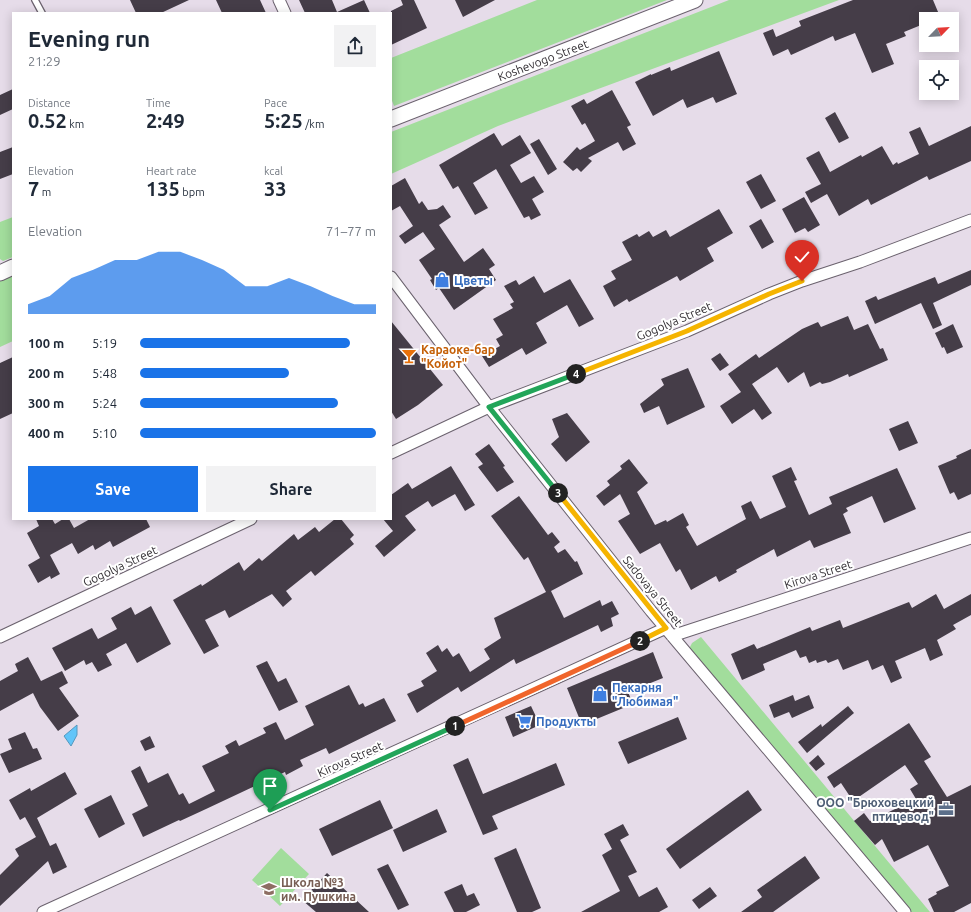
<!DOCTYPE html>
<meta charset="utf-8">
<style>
body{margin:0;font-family:Ubuntu,sans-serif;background:#f2f2f3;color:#1f2937;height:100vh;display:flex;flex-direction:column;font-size:15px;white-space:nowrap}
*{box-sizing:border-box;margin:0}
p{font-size:13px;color:#747a83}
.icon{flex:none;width:22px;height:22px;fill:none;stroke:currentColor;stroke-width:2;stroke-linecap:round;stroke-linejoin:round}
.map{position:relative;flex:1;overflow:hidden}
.drawer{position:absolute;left:12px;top:12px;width:380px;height:508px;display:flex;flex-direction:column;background:#fff;border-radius:0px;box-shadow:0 2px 10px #0003}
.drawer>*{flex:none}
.needle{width:26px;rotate:65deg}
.fabs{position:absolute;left:919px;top:12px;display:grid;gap:8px}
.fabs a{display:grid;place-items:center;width:40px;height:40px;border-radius:0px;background:#fff;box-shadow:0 2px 10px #0003;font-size:20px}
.pin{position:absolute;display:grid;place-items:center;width:34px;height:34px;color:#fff;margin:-41px -17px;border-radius:50% 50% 50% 0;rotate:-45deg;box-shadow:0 0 4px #0007}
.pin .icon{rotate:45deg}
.km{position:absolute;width:20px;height:20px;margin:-10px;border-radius:50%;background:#222;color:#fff;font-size:11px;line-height:20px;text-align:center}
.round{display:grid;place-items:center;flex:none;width:42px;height:42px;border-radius:0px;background:#f2f2f3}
.overview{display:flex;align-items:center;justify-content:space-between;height:68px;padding:0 16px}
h1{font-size:22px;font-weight:700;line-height:30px}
.stats{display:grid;grid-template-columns:repeat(3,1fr);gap:6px;height:68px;padding:4px 16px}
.stats div{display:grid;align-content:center}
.stats b{font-size:20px;font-weight:700}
.stats small{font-size:11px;font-weight:400}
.stats p{font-size:11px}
.chart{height:112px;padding:8px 16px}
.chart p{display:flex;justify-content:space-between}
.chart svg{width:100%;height:72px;margin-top:4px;fill:#1a73e8;opacity:.7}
.action{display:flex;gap:8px;margin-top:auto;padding:8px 16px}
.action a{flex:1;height:46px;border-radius:0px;background:#1a73e8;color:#fff;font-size:16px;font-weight:700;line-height:46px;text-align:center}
.action a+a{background:#f2f2f3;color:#1f2937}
ul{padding:0 16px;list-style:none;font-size:13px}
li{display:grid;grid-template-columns:64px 48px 1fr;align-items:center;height:30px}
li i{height:10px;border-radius:5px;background:#1a73e8}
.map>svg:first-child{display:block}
.green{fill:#a2dd9c}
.water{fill:#62c5f9;stroke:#5498be}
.building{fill:#453d48}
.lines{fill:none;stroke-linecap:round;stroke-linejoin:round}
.lane-casing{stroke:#6b626e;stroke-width:8}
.street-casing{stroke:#6b626e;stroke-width:13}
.secondary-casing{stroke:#6b626e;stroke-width:17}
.lane{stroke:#fff;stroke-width:5.5}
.street{stroke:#fff;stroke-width:11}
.secondary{stroke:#fff;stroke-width:15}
.split-1-casing{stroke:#fff;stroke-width:8}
.split-2-casing{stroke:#fff;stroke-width:8}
.split-3-casing{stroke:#fff;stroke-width:8}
.split-4-casing{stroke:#fff;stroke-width:8}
.split-5-casing{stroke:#fff;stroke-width:8}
.split-1{stroke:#22a559;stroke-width:5}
.split-2{stroke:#f0652b;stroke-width:5}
.split-3{stroke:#f5b400;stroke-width:5}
.split-4{stroke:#22a559;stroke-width:5}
.split-5{stroke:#f5b400;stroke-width:5}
.labels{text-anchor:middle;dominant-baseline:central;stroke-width:4;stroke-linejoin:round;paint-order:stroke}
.street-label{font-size:12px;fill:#332f34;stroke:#fff}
.shop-label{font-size:12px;font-weight:bold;fill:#366cbe;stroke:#fff;text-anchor:start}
.food-label{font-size:12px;font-weight:bold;fill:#c56008;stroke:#fff;text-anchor:start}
.service-label{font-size:12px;font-weight:bold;fill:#4e5e75;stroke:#fff;text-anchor:end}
.education-label{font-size:12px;font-weight:bold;fill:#785e54;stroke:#fff;text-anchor:start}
</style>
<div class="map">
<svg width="971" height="912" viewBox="0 0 971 912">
<rect width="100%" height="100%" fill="#e6dce9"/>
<!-- green -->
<path class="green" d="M537 0H667L394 106 391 98V58Z
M729 0H839L498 126 391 174V132Z
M13 217V257L3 261 0 259V222Z
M13 276V341L0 347V281Z
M701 637 930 912H909L691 652 690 647 692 643Z
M281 848 309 874 280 906 252 880Z"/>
<!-- water -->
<path class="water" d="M77 725V735L71 746 64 736Z"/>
<!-- building -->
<path class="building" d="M130 0H189L161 13H136Z
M216 0H260L266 13H222Z
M299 0H332L337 12 364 0 370 13H305Z
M401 0H414L427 28 391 45V11L403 5Z
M455 0H495L463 17Z
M853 0H933L941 19H926V23L904 32 906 36 886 44 894 64 872 73 855 33 835 41 833 36 791 55 788 49 773 56 763 33 773 29 776 37 801 26 799 21Z
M719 51 737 94 716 103 713 97 687 108 683 99 653 116 635 82 651 74V75L670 67 671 71Z
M13 89V109L0 115V95Z
M612 90 631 125 627 127 636 144 623 151 618 142 588 158 592 161 581 172 577 168 573 171 563 162 577 147 580 150 595 141 585 123 582 125 571 106 584 99 587 104Z
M835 112 849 138 839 143 825 118Z
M971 126V161L929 180 927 176 871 205 868 199 839 216 827 194 811 203 805 192 821 184 806 158 819 151 830 172 861 155 862 157 882 146 893 165 897 162 898 164 919 154 909 132 920 127 929 146Z
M494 133 502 146 520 135 531 153 510 165 521 183 534 176 544 192 532 199 541 215 531 220 529 216 524 218 496 169 473 183 488 208 475 215 458 186 453 189 439 165Z
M539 139 557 169 548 175 530 144Z
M13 147V174L0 179V152Z
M761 174 776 201 761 209 746 182Z
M405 178 419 204 422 201 428 210 437 209 443 205 451 217 439 225 464 262 483 248 495 265 489 269 496 280 454 310 439 288 436 290 430 280 432 279 419 260 435 249 423 232 405 244 399 236 413 226 400 206 391 211V186Z
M804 197 820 225 808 232 805 228 795 233 782 209Z
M719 209 733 233 707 248 714 261 680 281 677 276 629 302 627 299 614 307 603 286 616 279 611 271 632 260 622 242 637 234 639 237 649 231 653 237 666 230 670 237Z
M761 219 774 242 762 249 749 226Z
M971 270V285L933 303 942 325 933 329 921 303 875 324 865 301 876 296 878 300 935 277 938 284Z
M534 276 544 293 570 279 594 319 579 327 567 305 536 323 547 343 526 355 522 348 489 367 482 356 500 346 496 339 503 335 493 319 513 308 510 304 514 302 504 286 516 280 519 285Z
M848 316 854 330 868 324 880 349 883 348 888 360 849 377 848 374 830 382 822 384 820 382 810 387 804 372 788 383 777 367 752 384 772 413 762 420 754 409 732 424 720 406 741 392 728 374 756 354 759 358 802 329 818 322 821 327Z
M391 321 443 385 418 405 396 419 391 411Z
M953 324 963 347 947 354 944 347 942 348 935 333Z
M720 353 729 365 720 371 711 359Z
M13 357V413L0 419V363Z
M688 368 705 407 667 425 659 406 644 413 640 404 664 385 661 379Z
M567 413 590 442 566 462 551 444 559 437 552 419Z
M908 421 918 443 899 451 889 429Z
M489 444 505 466 503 467 514 482 497 492 478 467 483 464 475 454Z
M971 449V494L958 500 954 492 950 494 938 466 957 458 956 456Z
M629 459 648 483 637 492 655 525 666 520 667 522 683 513 689 525 686 527 697 546 746 519 741 506 751 501 760 519 786 507 772 476 791 467 797 480 794 481 809 515 832 504 829 497 897 468 916 509 884 523 872 496 846 508 848 511 843 514 851 533 814 548 810 540 777 557 774 549 736 570 737 572 719 582 716 576 691 590 680 569 676 572 660 543 640 554 618 521 630 514 620 494 604 506 596 496 610 485 607 481 622 469 620 466Z
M451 466 475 505 465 511 455 494 432 507 428 501 405 516 416 530 384 557 375 546 393 531 383 519H391V495L408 483 412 489Z
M519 496 548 535 552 532 560 542 554 547 558 553 565 549 575 562 577 561 583 574 551 591 564 618 600 600 602 606 612 601 619 614 611 618 613 626 601 632 598 625 516 664 514 659 461 692 458 687 417 713 407 694 424 686 421 681 437 671 426 653 438 645 442 652 447 648 453 657 459 653 470 672 490 659 484 649 501 638 494 618 546 592 528 557 524 560 491 516Z
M36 519H52L55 524 63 519H69L74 528 90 519H146L150 527 113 547 110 541 95 550 93 545 78 554 72 543 50 555 60 574 51 579 50 576 38 583 28 565 40 558 27 533 39 526Z
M335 519H341L354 535 350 539 354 544 315 576 311 571 286 591 292 599 283 607 272 594 229 618 225 610 205 620 219 646 204 654 173 600 201 584 202 586 239 562 244 571 259 558 262 561 294 534 298 540 315 527 319 532Z
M936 594 944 609 971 594V615L953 625 956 629 937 640 943 655 930 661 925 648 895 661 902 678 891 683 883 665 872 670 868 660 843 670 838 659 828 663 826 660 817 663 816 660 809 663 806 656 800 658 796 650 763 664 765 670 742 680 731 654 754 644 757 649 810 627 812 631 840 620 843 628 909 602 912 608Z
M151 606 171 644 137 663 126 643 106 654 112 665 98 672 92 662 86 665 84 660 65 671 52 648 92 628 98 639 117 629 111 618 131 607 135 615Z
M653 652 663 678 628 692 633 704 582 725 567 688Z
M28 657 41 681 62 671 68 683 59 688 79 716 58 731 40 707 33 693 0 711V681L18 671 15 664Z
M267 661 278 682 286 678 298 702 279 711 256 666Z
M349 685 359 705 363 703 365 707 384 698 396 721 329 754 326 748 300 760 303 766 286 775 285 772 206 809 180 821 179 820 143 837 132 814 148 806 131 771 140 766 148 783 168 773 179 795 183 793 189 804 215 791 202 766 229 753 225 746 236 740 239 746 266 733 263 728 276 722 285 740 314 725 305 706Z
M793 695 795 701 809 695 814 708 792 718 789 712 774 718 769 705Z
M531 706 540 725 513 737 505 717Z
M848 706 854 713 807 753 798 742 821 724 822 727Z
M678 717 687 739 628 764 618 742Z
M909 723 931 757 924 761 947 797 971 785V903L954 912H934L928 899 937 894 936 892 949 886 928 845 894 862 882 839 875 845 854 821 864 813 870 821 916 799 910 789 918 784 905 765 853 801 841 783 834 788 827 777Z
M25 732 33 749 37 748 42 759 9 773 0 754 12 749 8 739Z
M150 736 155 747 145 751 140 741Z
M818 755 825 764 816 771 809 763Z
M468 758 483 794 556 763 565 785 492 816 498 829 483 835 453 765Z
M65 772 77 794 37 818 50 846 56 843 67 867 53 874 48 861 0 906V875L19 856 15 849 36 837 25 817 20 820 9 800 30 788 31 791Z
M748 790 762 810 680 869 666 849Z
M111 795 125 824 99 838 84 809Z
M380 800 393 828 332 856 319 829Z
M437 809 447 832 403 852 393 830Z
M623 824 629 835 620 840 637 872 628 876 639 897 657 887 668 907 659 912H581L620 891 602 855 612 849 604 834Z
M516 848 541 908 532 912H517L494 858Z
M805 856 820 878 773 912H741L762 897 757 890Z
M388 864 409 905 398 910 377 869Z
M327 873 369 912H316L302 900Z
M462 884 467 896 474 893 480 905 466 912H454L444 892Z
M710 887 717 896 699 909 692 900Z"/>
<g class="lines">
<!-- lane casing -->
<g class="lane-casing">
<path id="lane" d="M35 0 42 13"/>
</g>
<!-- street casing -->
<g class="street-casing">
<path id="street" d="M279 0 285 13
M391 277 489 407 651 611 905 912
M391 453 489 407 687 331 769 294 802 281 860 262 971 220
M672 636 971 538
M0 637 251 519
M43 912 666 628"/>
</g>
<!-- secondary casing -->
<g class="secondary-casing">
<path id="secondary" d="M391 119 695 0
M0 273 13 267"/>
</g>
<!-- lane -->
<use href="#lane" class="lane"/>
<!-- street -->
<use href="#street" class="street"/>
<!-- secondary -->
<use href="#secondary" class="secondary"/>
</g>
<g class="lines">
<!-- split-1 casing -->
<g class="split-1-casing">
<path id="split-1" d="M270 810 455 726"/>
</g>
<!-- split-2 casing -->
<g class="split-2-casing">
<path id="split-2" d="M455 726 640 641"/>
</g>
<!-- split-3 casing -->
<g class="split-3-casing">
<path id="split-3" d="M558 493 666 628 640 641"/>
</g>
<!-- split-4 casing -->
<g class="split-4-casing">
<path id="split-4" d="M558 493 489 407 576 374"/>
</g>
<!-- split-5 casing -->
<g class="split-5-casing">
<path id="split-5" d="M576 374 687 331 769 294 802 281"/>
</g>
<!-- split-1 -->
<use href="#split-1" class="split-1"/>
<!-- split-2 -->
<use href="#split-2" class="split-2"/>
<!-- split-3 -->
<use href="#split-3" class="split-3"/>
<!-- split-4 -->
<use href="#split-4" class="split-4"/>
<!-- split-5 -->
<use href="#split-5" class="split-5"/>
</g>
<!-- icons -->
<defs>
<g id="shop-bare" transform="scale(1.2)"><path d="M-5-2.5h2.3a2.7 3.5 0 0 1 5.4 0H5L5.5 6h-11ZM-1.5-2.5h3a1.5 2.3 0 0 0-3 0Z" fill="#3f7fe0" stroke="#fff" stroke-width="2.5" paint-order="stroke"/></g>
<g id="bar-bare" transform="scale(1.2)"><path d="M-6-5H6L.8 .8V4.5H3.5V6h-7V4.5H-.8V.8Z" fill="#e8710a" stroke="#fff" stroke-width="2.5" paint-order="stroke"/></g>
<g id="supermarket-bare" transform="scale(1.2)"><path d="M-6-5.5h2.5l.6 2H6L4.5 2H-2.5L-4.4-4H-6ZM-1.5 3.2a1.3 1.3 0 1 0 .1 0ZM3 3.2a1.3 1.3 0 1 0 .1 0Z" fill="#3f7fe0" stroke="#fff" stroke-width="2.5" paint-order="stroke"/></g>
<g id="office-bare" transform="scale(1.2)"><path d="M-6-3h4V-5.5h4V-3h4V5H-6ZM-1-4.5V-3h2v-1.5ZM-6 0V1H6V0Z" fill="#5c6f8a" stroke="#fff" stroke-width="2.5" paint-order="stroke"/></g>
<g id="school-bare" transform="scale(1.2)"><path d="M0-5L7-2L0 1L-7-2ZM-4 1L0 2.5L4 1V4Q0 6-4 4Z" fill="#8d6e63" stroke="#fff" stroke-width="2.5" paint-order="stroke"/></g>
</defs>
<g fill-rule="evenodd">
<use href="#shop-bare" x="442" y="280"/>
<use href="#bar-bare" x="409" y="356"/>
<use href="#shop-bare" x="600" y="694"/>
<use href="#supermarket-bare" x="524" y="721"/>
<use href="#office-bare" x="946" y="809"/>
<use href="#school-bare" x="269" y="889"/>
</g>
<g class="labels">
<!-- street labels -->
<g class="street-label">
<text transform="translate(543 60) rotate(-21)">Koshevogo Street</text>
<text transform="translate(674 321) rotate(-23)">Gogolya Street</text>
<text transform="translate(120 566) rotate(-25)">Gogolya Street</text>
<text transform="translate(818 574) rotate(-18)">Kirova Street</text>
<text transform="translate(653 591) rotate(51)">Sadovaya Street</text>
<text transform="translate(350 759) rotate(-24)">Kirova Street</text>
</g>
<!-- shop labels -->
<g class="shop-label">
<text x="454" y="280">Цветы</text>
<text x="612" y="687">Пекарня<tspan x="612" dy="14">"Любимая"</tspan></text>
<text x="536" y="721">Продукты</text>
</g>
<!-- food labels -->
<g class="food-label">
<text x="421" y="349">Караоке-бар<tspan x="421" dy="14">"Койот"</tspan></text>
</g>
<!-- service labels -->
<g class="service-label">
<text x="934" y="802">ООО "Брюховецкий<tspan x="934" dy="14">птицевод"</tspan></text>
</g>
<!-- education labels -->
<g class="education-label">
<text x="281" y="882">Школа №3<tspan x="281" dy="14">им. Пушкина</tspan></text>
</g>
</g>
</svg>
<div class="fabs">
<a><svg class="needle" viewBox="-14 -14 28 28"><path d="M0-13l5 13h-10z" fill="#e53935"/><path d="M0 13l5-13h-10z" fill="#747a83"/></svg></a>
<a><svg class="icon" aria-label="locate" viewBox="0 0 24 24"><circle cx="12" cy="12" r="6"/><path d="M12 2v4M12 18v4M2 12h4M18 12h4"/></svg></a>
</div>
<div class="pin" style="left:270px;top:810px;background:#1e9e55"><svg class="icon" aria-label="arrive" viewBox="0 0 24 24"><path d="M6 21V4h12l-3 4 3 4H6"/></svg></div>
<div class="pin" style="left:802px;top:281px;background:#d93025"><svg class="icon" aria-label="check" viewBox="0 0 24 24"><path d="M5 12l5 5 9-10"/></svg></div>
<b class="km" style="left:455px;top:726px">1</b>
<b class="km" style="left:640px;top:641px">2</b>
<b class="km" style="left:558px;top:493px">3</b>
<b class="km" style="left:576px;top:374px">4</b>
<section class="drawer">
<div class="overview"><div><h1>Evening run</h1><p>21:29</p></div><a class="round"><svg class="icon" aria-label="share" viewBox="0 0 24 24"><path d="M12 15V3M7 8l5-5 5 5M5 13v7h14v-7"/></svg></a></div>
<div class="stats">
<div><p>Distance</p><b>0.52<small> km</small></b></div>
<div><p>Time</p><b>2:49</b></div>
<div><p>Pace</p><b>5:25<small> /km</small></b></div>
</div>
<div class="stats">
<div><p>Elevation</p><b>7<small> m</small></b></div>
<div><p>Heart rate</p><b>135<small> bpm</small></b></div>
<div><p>kcal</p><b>33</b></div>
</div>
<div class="chart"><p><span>Elevation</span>71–77 m</p>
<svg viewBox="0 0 160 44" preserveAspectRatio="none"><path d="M0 44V38L10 33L20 22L30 17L40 11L50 11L60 6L70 6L80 11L90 17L100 27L110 27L120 22L130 27L140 33L150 38L160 38V44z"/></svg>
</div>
<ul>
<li><b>100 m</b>5:19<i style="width:89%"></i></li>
<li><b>200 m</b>5:48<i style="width:63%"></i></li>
<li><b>300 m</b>5:24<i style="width:84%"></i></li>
<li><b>400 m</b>5:10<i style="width:100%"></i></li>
</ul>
<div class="action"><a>Save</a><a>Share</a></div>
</section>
</div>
